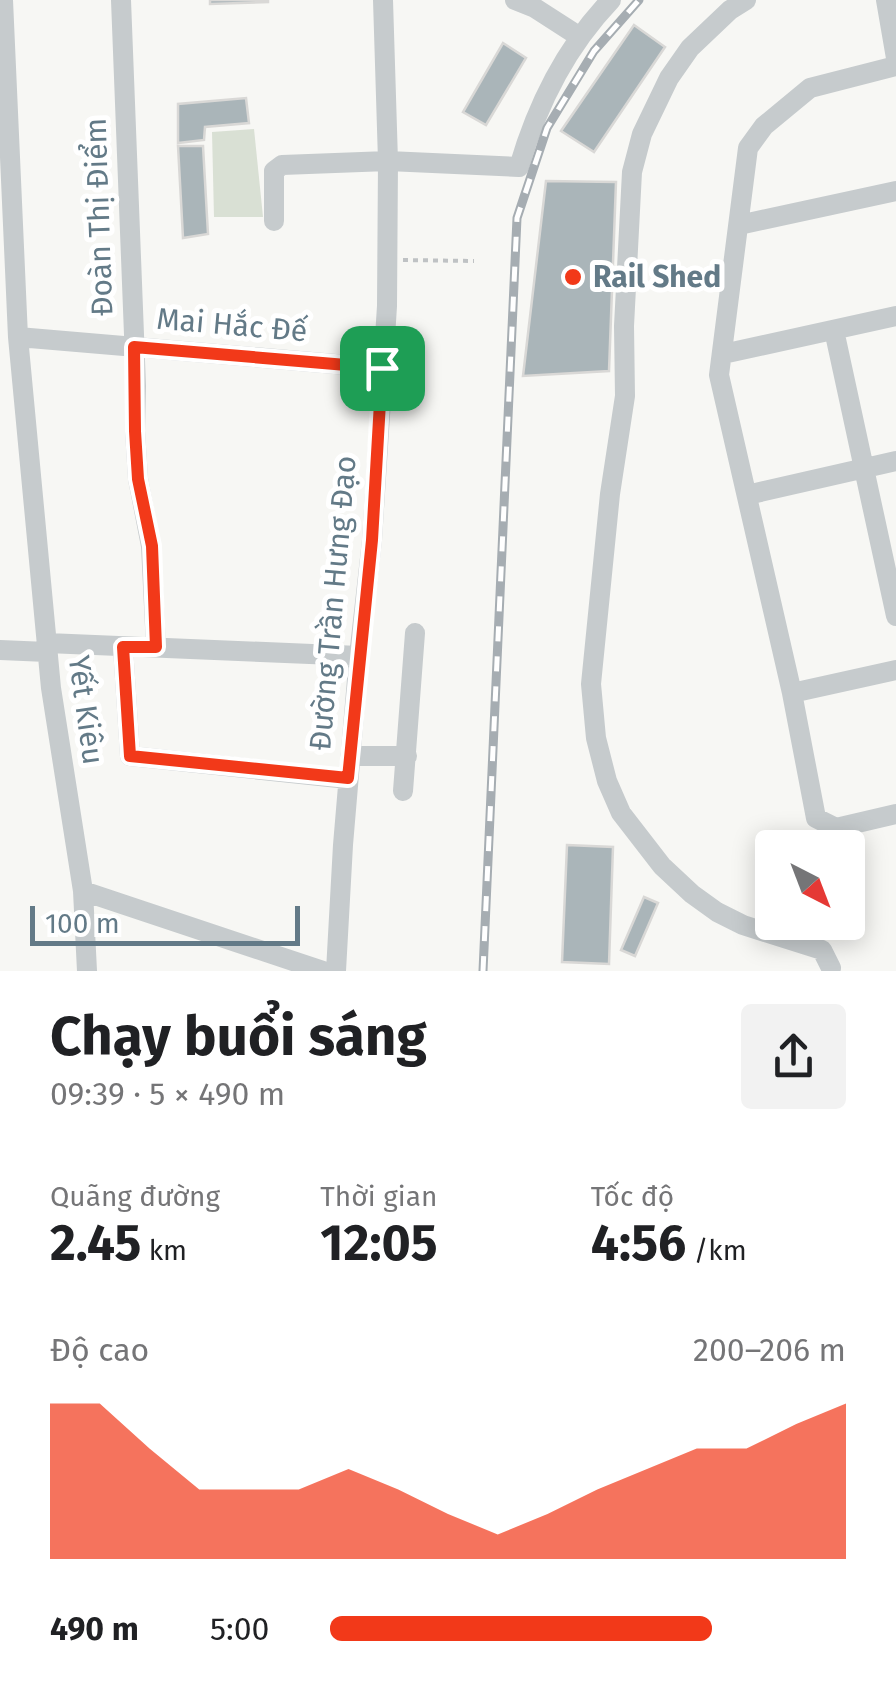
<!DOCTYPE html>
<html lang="vi">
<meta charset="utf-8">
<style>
body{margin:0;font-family:"Fira Sans",sans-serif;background:#f2f2f2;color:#202124;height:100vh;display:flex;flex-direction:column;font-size:38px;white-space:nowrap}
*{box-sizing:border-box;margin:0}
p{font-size:32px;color:#757577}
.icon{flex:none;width:55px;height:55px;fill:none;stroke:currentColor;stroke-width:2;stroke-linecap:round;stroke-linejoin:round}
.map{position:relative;height:971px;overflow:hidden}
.side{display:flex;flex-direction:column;background:#fff;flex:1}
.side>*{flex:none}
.needle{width:65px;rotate:138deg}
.controls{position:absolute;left:755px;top:830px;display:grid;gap:20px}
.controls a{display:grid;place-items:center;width:110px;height:110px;border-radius:10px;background:#fff;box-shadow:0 5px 25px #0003;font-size:50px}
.scale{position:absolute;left:30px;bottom:25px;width:270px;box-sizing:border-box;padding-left:10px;border:5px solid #637a87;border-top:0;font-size:28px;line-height:35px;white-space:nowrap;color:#637a87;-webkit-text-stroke:8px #fff;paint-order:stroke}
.pin{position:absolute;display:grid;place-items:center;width:85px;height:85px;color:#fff;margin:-42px;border-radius:20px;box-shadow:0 5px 15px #0006}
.round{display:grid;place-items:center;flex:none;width:105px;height:105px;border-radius:10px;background:#f2f2f2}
.overview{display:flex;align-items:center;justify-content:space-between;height:170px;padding:0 50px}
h1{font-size:55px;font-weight:700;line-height:75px}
.stats{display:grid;grid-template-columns:repeat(3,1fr);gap:15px;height:170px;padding:10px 50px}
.stats div{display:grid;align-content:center}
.stats b{font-size:50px;font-weight:700}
.stats small{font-size:28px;font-weight:400}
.stats p{font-size:28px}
.chart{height:280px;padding:20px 50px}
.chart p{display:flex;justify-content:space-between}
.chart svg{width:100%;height:180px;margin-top:10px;fill:#f23919;opacity:.7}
ul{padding:0 50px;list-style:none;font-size:32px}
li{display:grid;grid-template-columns:160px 120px 1fr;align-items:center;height:75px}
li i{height:25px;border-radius:12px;background:#f23919}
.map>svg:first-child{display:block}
.green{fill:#d9e0d4}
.building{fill:#aab5b9;stroke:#d9d8d6;stroke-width:2.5}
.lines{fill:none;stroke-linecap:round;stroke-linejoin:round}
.path{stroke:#bfc2c4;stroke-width:4;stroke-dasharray:5 5;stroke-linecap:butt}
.minor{stroke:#c6cbcd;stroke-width:20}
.rail-casing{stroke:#a6adb2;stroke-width:9}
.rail{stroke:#fff;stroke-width:5;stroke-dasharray:15;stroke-linecap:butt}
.route-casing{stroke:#fff;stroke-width:20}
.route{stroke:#f23919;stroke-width:12}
.poi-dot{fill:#f23919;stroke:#fff;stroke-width:4}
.labels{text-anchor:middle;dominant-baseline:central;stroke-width:10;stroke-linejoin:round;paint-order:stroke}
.street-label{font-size:30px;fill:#637a87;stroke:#fff}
.poi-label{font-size:30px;font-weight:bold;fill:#637a87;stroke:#fff;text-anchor:start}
</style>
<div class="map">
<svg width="896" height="971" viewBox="0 0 896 971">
<rect width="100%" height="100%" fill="#f7f7f4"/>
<!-- green -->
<path class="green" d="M254 129 263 217H214L212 132Z"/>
<!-- building -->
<path class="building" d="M210 0H268V2L210 4Z
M634 25 665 47 594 152 561 131Z
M503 43 526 58 486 125 463 112Z
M246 98 249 123 205 127 204 140 178 143V104Z
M178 146H203L208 234 183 238Z
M546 181 616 182 609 371 523 376Z
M567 845 613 847 609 964 562 962Z
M644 897 658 903 635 956 621 950Z"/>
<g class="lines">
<!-- path -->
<path class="path" d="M403 260 474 261"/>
<!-- minor -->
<path class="minor" d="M3 0 18 337 51 688 83 891 87 971
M121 0 136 386 135 431 138 479 151 546 156 647
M515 0 535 8 580 37
M746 0 730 10 690 48 669 78 642 134 632 172 624 326 625 396 610 494 591 684 596 738 607 781 621 813 662 866 692 894 717 912 743 925 822 950 831 968
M886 0 896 58
M896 66 810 88 764 126 748 148 719 375 792 693 816 818 836 828 896 814
M274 221V171L282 165 388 161 519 167C537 105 566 47 611 0
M739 225 896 191
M834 330 896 616
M18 337 382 368
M723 354 896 316
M747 495 896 461
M47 643 359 656
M123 647 130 756 348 779
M0 650 47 652
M792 693 896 670
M350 756H407
M403 791 415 633
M83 891 323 971
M336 971 343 845 359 656 372 540 387 306 388 161 383 0"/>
<!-- rail casing -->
<g class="rail-casing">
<path id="rail" d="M483 971 517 218 547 128 594 51 639 0"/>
</g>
<!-- rail -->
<use href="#rail" class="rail"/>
</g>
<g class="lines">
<!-- route casing -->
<g class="route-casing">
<path id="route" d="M134 347 382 368 372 540 348 778 130 756 123 647H156L152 546 138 479 135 431Z"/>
</g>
<!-- route -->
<use href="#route" class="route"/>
</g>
<!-- markers -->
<circle class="poi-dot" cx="573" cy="277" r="10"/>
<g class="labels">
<!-- street labels -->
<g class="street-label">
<text transform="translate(99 217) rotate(-92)">Đoàn Thị Điểm</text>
<text transform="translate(232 325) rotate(5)">Mai Hắc Đế</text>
<text transform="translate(333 603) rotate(-85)">Đường Trần Hưng Đạo</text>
<text transform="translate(86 710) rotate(82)">Yết Kiêu</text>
</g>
<!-- poi labels -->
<g class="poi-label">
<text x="593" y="277">Rail Shed</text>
</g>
</g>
</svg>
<div class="controls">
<a><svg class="needle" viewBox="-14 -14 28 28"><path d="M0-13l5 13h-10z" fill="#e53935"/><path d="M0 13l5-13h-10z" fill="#757577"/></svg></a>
</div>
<div class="scale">100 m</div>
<div class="pin" style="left:382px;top:368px;background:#1e9e55"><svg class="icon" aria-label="arrive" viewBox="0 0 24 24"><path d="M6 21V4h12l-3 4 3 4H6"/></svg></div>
</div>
<section class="side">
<div class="overview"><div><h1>Chạy buổi sáng</h1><p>09:39 · 5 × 490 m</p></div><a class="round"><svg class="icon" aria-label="share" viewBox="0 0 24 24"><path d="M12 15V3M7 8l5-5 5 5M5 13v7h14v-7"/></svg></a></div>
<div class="stats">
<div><p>Quãng đường</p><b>2.45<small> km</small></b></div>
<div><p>Thời gian</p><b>12:05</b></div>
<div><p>Tốc độ</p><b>4:56<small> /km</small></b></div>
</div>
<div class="chart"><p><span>Độ cao</span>200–206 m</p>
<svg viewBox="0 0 160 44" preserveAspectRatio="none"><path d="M0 44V6L10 6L20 17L30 27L40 27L50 27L60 22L70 27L80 33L90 38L100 33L110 27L120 22L130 17L140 17L150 11L160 6V44z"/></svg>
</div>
<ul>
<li><b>490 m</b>5:00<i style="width:74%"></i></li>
</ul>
</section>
